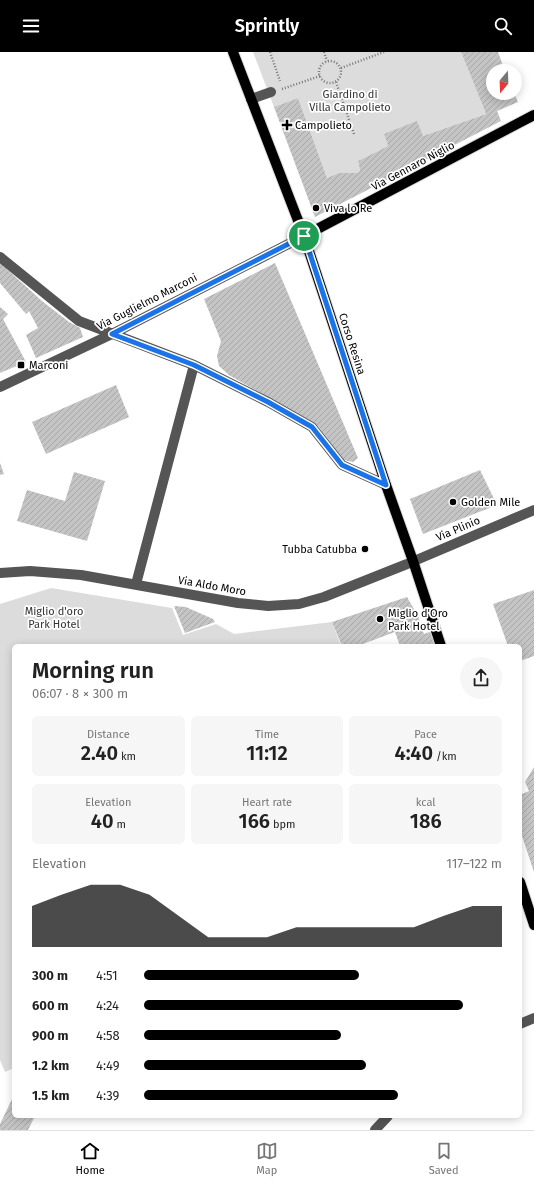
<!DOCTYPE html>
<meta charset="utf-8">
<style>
body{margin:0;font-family:"Fira Sans",sans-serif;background:#f6f6f6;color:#222;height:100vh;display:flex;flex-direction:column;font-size:15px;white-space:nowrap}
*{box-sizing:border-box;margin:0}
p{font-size:13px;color:#767676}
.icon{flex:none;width:22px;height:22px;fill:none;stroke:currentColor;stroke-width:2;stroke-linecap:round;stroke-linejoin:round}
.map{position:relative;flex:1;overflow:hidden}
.side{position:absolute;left:12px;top:592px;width:510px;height:474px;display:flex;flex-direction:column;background:#fff;border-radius:6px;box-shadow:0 2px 10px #0003}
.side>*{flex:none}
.needle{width:26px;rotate:199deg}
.buttons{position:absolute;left:486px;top:12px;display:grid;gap:8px}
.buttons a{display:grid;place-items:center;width:36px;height:36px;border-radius:50%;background:#fff;box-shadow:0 2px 10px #0003;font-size:20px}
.pin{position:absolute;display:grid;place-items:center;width:34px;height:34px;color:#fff;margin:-17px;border:2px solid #fff;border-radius:50%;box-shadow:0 1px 4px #0007}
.round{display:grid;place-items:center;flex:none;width:42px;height:42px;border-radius:21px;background:#f6f6f6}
.overview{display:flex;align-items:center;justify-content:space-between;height:68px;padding:0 20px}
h1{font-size:22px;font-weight:600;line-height:30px}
.stats{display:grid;grid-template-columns:repeat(3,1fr);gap:6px;height:68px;padding:4px 20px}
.stats div{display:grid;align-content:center;border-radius:6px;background:#f6f6f6;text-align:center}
.stats b{font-size:20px;font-weight:600}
.stats small{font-size:11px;font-weight:400}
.stats p{font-size:11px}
.chart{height:112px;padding:8px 20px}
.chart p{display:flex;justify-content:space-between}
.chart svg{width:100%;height:72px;margin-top:4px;fill:#000;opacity:.7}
ul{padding:0 20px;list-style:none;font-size:13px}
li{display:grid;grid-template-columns:64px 48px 1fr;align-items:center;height:30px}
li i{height:10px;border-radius:5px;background:#000}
header{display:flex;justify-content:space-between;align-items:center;height:52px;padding:0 20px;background:#000;color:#fff;font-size:18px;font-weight:600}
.tab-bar{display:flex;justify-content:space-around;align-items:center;height:56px;border-top:1px solid #e0e0e0;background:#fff;font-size:11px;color:#767676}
.tab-bar a{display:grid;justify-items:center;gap:2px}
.tab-bar .active{color:#000}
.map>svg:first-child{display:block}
.green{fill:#dcdcdc}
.building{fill:url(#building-hatch)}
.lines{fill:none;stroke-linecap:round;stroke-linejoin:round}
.major-casing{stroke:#dbdbdb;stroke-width:12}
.path{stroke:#777;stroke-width:2.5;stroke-dasharray:1 2;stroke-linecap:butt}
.minor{stroke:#555;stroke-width:10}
.major{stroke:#000;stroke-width:10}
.route-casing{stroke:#fff;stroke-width:8}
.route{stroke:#1a73e8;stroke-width:5}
.poi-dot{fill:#000;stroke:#fff;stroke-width:1.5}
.labels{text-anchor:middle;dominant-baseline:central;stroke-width:3.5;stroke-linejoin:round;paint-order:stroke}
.park-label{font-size:11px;fill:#333;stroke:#fff}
.poi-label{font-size:11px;fill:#000;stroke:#fff;text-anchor:start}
.street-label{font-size:11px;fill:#000;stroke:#fff}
</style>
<header><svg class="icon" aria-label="menu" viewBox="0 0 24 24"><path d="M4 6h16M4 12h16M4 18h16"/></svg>Sprintly<svg class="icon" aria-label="search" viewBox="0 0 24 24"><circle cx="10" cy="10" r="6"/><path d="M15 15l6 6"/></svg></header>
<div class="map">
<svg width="534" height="1078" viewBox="0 0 534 1078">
<defs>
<pattern id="building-hatch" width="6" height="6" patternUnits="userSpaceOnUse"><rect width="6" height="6" fill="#c4c4c4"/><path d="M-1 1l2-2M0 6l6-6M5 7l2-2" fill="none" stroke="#a7a7a7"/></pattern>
</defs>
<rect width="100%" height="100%" fill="#fff"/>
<!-- green -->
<path class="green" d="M253 0H461L486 62 423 84 384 82 388 94 358 109 360 118 358 121H339L327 126 298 46 274 55Z
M51 536 172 556 183 583 216 572 234 582 332 570 341 594H14V1016L5 1020 0 1008V552Z"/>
<!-- building -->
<path class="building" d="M461 0H498L505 19H493V41H514L518 50 497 59 501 69 315 165 274 55 298 46 327 126 339 121H358L360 118 358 109 388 94 384 82 417 69 423 84 486 62Z
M0 211 42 249 69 270 80 276 83 285 36 306 26 283 38 276 29 259 26 262 0 231Z
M275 211 358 406 353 410 344 408 318 374 229 323 219 314 217 304 221 289 204 247Z
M0 255 8 262 3 267 26 310 0 321Z
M116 333 129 365 46 402 32 370Z
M0 411 4 422 0 423Z
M480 418 497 453 423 482 410 447Z
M74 420 105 429 87 489 17 469 27 438 65 449Z
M534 538V604L520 609V594H508L493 552Z
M407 545 418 564 424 582 432 579 437 594H400L395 580 360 593 361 594H342L332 570Z
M174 554 186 555 213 567 215 570 185 581Z
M534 715V820L520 778V743L529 739 525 730Z
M14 1043V1064H35L28 1078H0V1072Z"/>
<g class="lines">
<!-- major casing -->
<g class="major-casing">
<path id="major" d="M233 0 304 184 386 433 413 509 441 594
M304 184 534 63
M520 830 534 873"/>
</g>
<!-- path -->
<path class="path" d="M270 0 280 29
M324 0 327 9
M319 20a11 11 0 1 1 22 0a11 11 0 1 1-22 0Z
M341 16 384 0
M336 30 354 82
M282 37 320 24"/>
<!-- minor -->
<path class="minor" d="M251 47 271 40
M0 205 79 269 194 313 268 350 312 375 342 413 386 433
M0 335 112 282 304 184
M0 521 30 519 81 523 238 551 268 554 299 552 324 545 407 512 534 458
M136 532 194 313
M520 972 534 966
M375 1078 388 1064"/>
<!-- major -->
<use href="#major" class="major"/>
</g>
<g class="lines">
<!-- route casing -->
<g class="route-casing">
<path id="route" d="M304 184 311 205 386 433 342 413 312 375 268 350 194 313 112 282Z"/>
</g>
<!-- route -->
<use href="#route" class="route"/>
</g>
<!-- markers -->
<g class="poi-dot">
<path d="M285 67h4v4h4v4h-4v4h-4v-4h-4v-4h4z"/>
<circle cx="316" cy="156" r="4"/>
<rect x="17" y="309" width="8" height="8" rx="2"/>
<circle cx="453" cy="450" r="4"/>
<circle cx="365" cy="497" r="4"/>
<circle cx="380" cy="567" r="4"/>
</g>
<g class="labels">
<!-- park labels -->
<g class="park-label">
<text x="350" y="42">Giardino di<tspan x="350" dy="13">Villa Campolieto</tspan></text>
<text x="54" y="559">Miglio d'oro<tspan x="54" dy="13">Park Hotel</tspan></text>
</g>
<!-- poi labels -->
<g class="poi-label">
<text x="295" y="73">Campolieto</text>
<text x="324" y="156">Viva lo Re</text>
<text x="29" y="313">Marconi</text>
<text x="461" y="450">Golden Mile</text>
<text x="357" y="497" text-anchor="end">Tubba Catubba</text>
<text x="388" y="561">Miglio d'Oro<tspan x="388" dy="13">Park Hotel</tspan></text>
</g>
<!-- street labels -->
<g class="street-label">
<text transform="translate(413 114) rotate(-28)">Via Gennaro Niglio</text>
<text transform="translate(147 250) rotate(-27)">Via Guglielmo Marconi</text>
<text transform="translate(352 292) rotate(72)">Corso Resina</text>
<text transform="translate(458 477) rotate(-23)">Via Plinio</text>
<text transform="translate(212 534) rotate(10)">Via Aldo Moro</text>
</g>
</g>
</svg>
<div class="buttons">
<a><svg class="needle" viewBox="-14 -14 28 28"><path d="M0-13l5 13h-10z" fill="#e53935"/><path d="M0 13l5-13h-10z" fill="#767676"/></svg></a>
</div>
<div class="pin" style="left:304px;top:184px;background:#1e9e55"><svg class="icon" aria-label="arrive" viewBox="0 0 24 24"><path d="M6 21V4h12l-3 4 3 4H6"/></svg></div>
<section class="side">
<div class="overview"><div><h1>Morning run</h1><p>06:07 · 8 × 300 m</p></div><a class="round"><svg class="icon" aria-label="share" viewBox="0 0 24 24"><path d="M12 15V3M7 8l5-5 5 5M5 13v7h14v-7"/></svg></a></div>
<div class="stats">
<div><p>Distance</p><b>2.40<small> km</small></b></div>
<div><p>Time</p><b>11:12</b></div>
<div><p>Pace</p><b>4:40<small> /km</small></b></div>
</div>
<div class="stats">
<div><p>Elevation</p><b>40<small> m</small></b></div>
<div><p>Heart rate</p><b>166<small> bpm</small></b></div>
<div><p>kcal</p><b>186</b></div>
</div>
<div class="chart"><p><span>Elevation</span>117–122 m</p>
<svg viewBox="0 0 160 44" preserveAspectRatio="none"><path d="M0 44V19L10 12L20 6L30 6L40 12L50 25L60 38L70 38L80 38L90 32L100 32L110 32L120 32L130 32L140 25L150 19L160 19V44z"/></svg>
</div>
<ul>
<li><b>300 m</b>4:51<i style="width:60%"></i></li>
<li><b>600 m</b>4:24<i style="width:89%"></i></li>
<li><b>900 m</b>4:58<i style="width:55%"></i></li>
<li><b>1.2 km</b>4:49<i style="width:62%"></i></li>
<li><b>1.5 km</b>4:39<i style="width:71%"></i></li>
</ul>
</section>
</div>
<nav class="tab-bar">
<a class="active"><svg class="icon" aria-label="home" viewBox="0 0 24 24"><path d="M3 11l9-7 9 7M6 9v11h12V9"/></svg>Home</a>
<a><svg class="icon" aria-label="map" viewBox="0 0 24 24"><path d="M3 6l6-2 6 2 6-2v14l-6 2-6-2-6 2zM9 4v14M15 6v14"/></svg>Map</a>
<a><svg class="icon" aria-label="saved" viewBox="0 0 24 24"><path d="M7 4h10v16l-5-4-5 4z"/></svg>Saved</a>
</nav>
